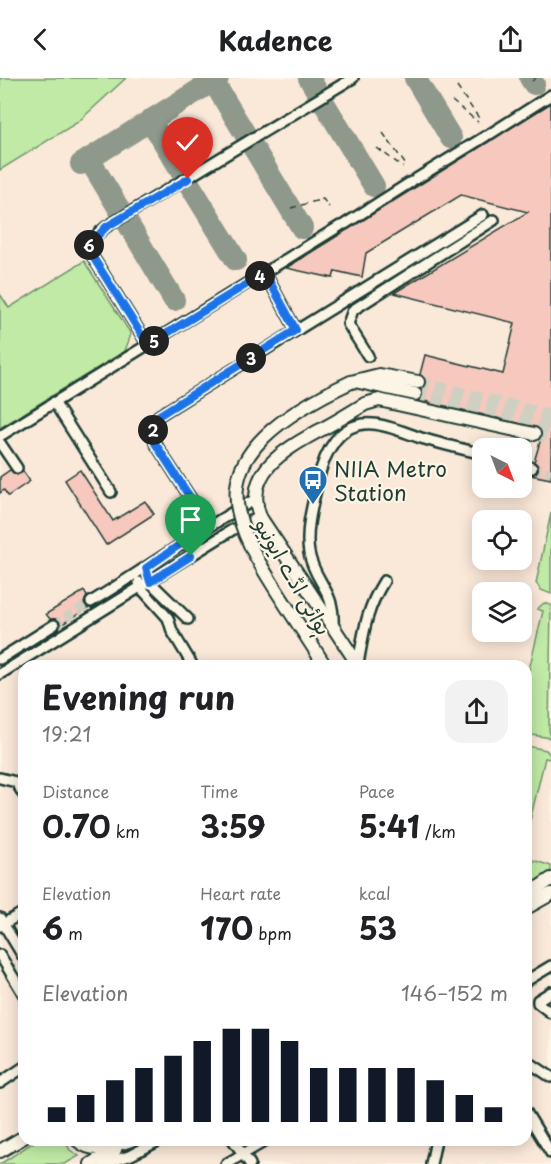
<!DOCTYPE html>
<meta charset="utf-8">
<style>
body{margin:0;font-family:"Playpen Sans","Playpen Sans Arabic",sans-serif;background:#f2f2f2;color:#202124;height:100vh;display:flex;flex-direction:column;font-size:22px;white-space:nowrap}
*{box-sizing:border-box;margin:0}
p{font-size:20px;color:#757577}
.icon{flex:none;width:33px;height:33px;fill:none;stroke:currentColor;stroke-width:2;stroke-linecap:round;stroke-linejoin:round}
.map{position:relative;flex:1;overflow:hidden}
.drawer{position:absolute;left:18px;top:582px;width:514px;height:486px;display:flex;flex-direction:column;background:#fff;border-radius:18px;box-shadow:0 3px 15px #0003}
.drawer>*{flex:none}
.needle{width:39px;rotate:138deg}
.tools{position:absolute;left:472px;top:360px;display:grid;gap:12px}
.tools a{display:grid;place-items:center;width:60px;height:60px;border-radius:12px;background:#fff;box-shadow:0 3px 15px #0003;font-size:30px}
.pin{position:absolute;display:grid;place-items:center;width:51px;height:51px;color:#fff;margin:-62px -26px;border-radius:50% 50% 50% 0;rotate:-45deg;box-shadow:0 0 6px #0007}
.pin .icon{rotate:45deg}
.km{position:absolute;width:30px;height:30px;margin:-15px;border-radius:50%;background:#222;color:#fff;font-size:16px;line-height:30px;text-align:center}
.round{display:grid;place-items:center;flex:none;width:63px;height:63px;border-radius:18px;background:#f2f2f2}
.head{display:flex;align-items:center;justify-content:space-between;height:102px;padding:0 24px}
h1{font-size:33px;font-weight:700;line-height:45px}
.metrics{display:grid;grid-template-columns:repeat(3,1fr);gap:9px;height:102px;padding:6px 24px}
.metrics div{display:grid;align-content:center}
.metrics b{font-size:30px;font-weight:700}
.metrics small{font-size:16px;font-weight:400}
.metrics p{font-size:16px}
.chart{height:168px;padding:12px 24px}
.chart p{display:flex;justify-content:space-between}
.chart svg{width:100%;height:108px;margin-top:6px;stroke:#111827;stroke-width:6}
header{display:flex;justify-content:space-between;align-items:center;height:78px;padding:0 24px;background:#fff;font-size:27px;font-weight:700}
.map>svg:first-child{display:block}
.built{fill:#fae8d9;fill-rule:evenodd}
.green{fill:#c0eaa6;stroke:#70946d;stroke-width:1.5}
.lines{fill:none;stroke-linecap:round;stroke-linejoin:round}
.taxiway{stroke:#8e998c;stroke-width:22}
.building{fill:#f7c8be;stroke:#1f3d34;stroke-width:1.5}
.minor-tunnel{stroke:#d0d0c2;stroke-width:9;stroke-dasharray:9 4.5;stroke-linecap:butt}
.major-tunnel{stroke:#d0d0c2;stroke-width:12;stroke-dasharray:12 6;stroke-linecap:butt}
.minor-casing{stroke:#1f3d34;stroke-width:14}
.major-casing{stroke:#1f3d34;stroke-width:16}
.path{stroke:#1f3d34;stroke-width:1.5;stroke-dasharray:6 4.5;stroke-linecap:butt}
.minor{stroke:#fcf5e5;stroke-width:9}
.major{stroke:#fcf5e5;stroke-width:12}
.major-bridge-casing{stroke:#1f3d34;stroke-width:16;stroke-linecap:butt}
.major-bridge{stroke:#fcf5e5;stroke-width:12}
.route-casing{stroke:#fff;stroke-width:12}
.route{stroke:#1a73e8;stroke-width:8}
.labels{text-anchor:middle;dominant-baseline:central;stroke-width:4.5;stroke-linejoin:round;paint-order:stroke}
.poi-label{font-size:21px;fill:#1f3d34;stroke:#fcf5e5;text-anchor:start}
.street-label{font-size:21px;fill:#1f3d34;stroke:#fcf5e5}
</style>
<header><svg class="icon" aria-label="back" viewBox="0 0 24 24"><path d="M15 5l-7 7 7 7"/></svg>Kadence<svg class="icon" aria-label="share" viewBox="0 0 24 24"><path d="M12 15V3M7 8l5-5 5 5M5 13v7h14v-7"/></svg></header>
<div class="map">
<svg width="551" height="1086" viewBox="0 0 551 1086">
<rect width="100%" height="100%" fill="#fcf5e5"/>
<filter id="ink" filterUnits="userSpaceOnUse"><feTurbulence type="fractalNoise" baseFrequency=".0167" numOctaves="2"/><feDisplacementMap in="SourceGraphic" scale="12" xChannelSelector="R" yChannelSelector="G"/><feConvolveMatrix kernelMatrix="1 2 1 2 8 2 1 2 1" color-interpolation-filters="sRGB"/></filter>
<g filter="url(#ink)">
<!-- built -->
<path class="built" d="M0 0H551V1086H0ZM483 370H522V410H483ZM483 442H522V482H483ZM483 514H522V554H483ZM24 588H526V1062H24Z"/>
<!-- green -->
<path class="green" d="M0 0H126L78 44 0 92Z
M84 183 131 256 125 273 0 350V216L9 230Z
M551 435V516L541 512 536 505Z
M544 525 551 527 549 652 551 660 526 656 527 600 543 533 537 531Z
M527 668 546 672 551 678 550 681 545 680 527 755Z
M527 780 551 788V793L527 808Z
M37 1062H64L70 1072 79 1078 65 1086H0Z"/>
<g class="lines">
<!-- taxiway -->
<path class="taxiway" d="M309 0 374 108
M415 0 451 60
M530 0 534 6
M213 3 302 150
M150 42 236 182
M89 81 174 222
M81 86 218 0"/>
</g>
<!-- building -->
<path class="building" d="M551 25V401L531 397 538 392 534 384 542 357 539 350 420 322 423 317 422 311 426 305 420 296 425 277 503 296 515 245 394 215 528 134 461 117 366 175 362 199 335 193 333 200 286 190Z
M10 392 17 397 23 393 30 403 8 418 4 412 0 415V399Z
M80 392 113 443 145 423 154 436 106 467 65 402Z
M84 513 87 518 84 525 88 530 61 547 58 541H50L46 536Z"/>
<g class="lines">
<!-- minor-tunnel -->
<path class="minor-tunnel" d="M532 390 551 395
M54 547 91 524"/>
<!-- major-tunnel -->
<path class="major-tunnel" d="M418 304 551 338
M415 316 551 349
M534 356 551 360"/>
<!-- minor casing -->
<g class="minor-casing">
<path id="minor" d="M490 56 551 17
M416 101 486 58
M345 146 411 104
M265 195 296 252
M148 267 91 176C86 163 97 157 106 149L353 0
M368 278 348 246 353 232 494 142
M54 324 111 414
M0 358 340 148
M0 365 17 390
M522 386 532 390
M208 447 155 365 153 352 158 338 483 137
M148 498 150 504 188 541
M139 504 140 509 168 540 172 553 193 588
M91 524C147 490 199 452 256 421
M333 547C335 512 315 505 309 475 305 452 313 425 318 403 324 375 339 343 373 346 388 347 406 355 421 360 441 366 462 371 483 376
M0 581 54 547
M358 586C364 553 366 532 384 503
M0 596 232 452 260 439
M0 700 24 706
M16 704 24 717
M0 840 24 880
M0 848 24 834
M0 877 24 917
M526 903 551 888
M551 914 538 922V925L551 935
M526 987H533L551 999
M0 1005 24 989
M526 1034 551 1075
M233 1062 250 1086
M103 1086 129 1078 160 1062
M226 1086 267 1062
M431 1086 436 1062"/>
</g>
<!-- major casing -->
<g class="major-casing">
<path id="major" d="M351 304 379 297 418 304
M359 304 415 316
M359 588 260 439C242 392 290 369 324 350 338 343 351 334 365 326L379 322 534 356
M526 818 551 801
M526 830 551 816
M77 1062C94 1077 112 1068 131 1062
M0 1073 24 1059
M91 1086 115 1072"/>
</g>
<!-- path -->
<path class="path" d="M532 3 536 0
M457 9 481 43
M452 23 478 44
M383 55 406 87
M377 70 403 89
M291 130 323 121 329 129"/>
<!-- minor -->
<use href="#minor" class="minor"/>
<!-- major -->
<use href="#major" class="major"/>
<!-- major-bridge casing -->
<g class="major-bridge-casing">
<path id="major-bridge" d="M325 588C244 456 164 392 351 304"/>
</g>
<!-- major-bridge -->
<use href="#major-bridge" class="major-bridge"/>
</g>
</g>
<g class="lines" filter="url(#ink)">
<!-- route casing -->
<g class="route-casing">
<path id="route" d="M188 101 106 149 89 167 91 176 148 267 265 195 296 252 158 338 153 352 155 365 208 447 146 490 150 504 191 478"/>
</g>
<!-- route -->
<use href="#route" class="route"/>
</g>
<!-- icons -->
<defs>
<g id="bus-pin" transform="scale(1.5)"><path d="M0 17L-7.5 6A9.5 9.5 0 1 1 7.5 6Z" fill="#1f6fb2" stroke="#fcf5e5"/><path d="M-5-6H5V4H4V6H2V4H-2V6H-4V4H-5ZM-3.5-4V0h7V-4ZM-3.5 1.2v1.5H-2V1.2ZM2 1.2v1.5H3.5V1.2Z" fill="#fff"/></g>
</defs>
<g fill-rule="evenodd">
<use href="#bus-pin" x="313" y="402"/>
</g>
<g class="labels">
<!-- poi labels -->
<g class="poi-label">
<text x="334" y="390">NIIA Metro<tspan x="334" dy="24">Station</tspan></text>
</g>
<!-- street labels -->
<g class="street-label">
<text transform="translate(294 498) rotate(60)">ہوائی اڈے ایونیو</text>
</g>
</g>
</svg>
<div class="tools">
<a><svg class="needle" viewBox="-14 -14 28 28"><path d="M0-13l5 13h-10z" fill="#e53935"/><path d="M0 13l5-13h-10z" fill="#757577"/></svg></a>
<a><svg class="icon" aria-label="locate" viewBox="0 0 24 24"><circle cx="12" cy="12" r="6"/><path d="M12 2v4M12 18v4M2 12h4M18 12h4"/></svg></a>
<a><svg class="icon" aria-label="layers" viewBox="0 0 24 24"><path d="M12 4l9 5-9 5-9-5zM3 14l9 5 9-5"/></svg></a>
</div>
<div class="pin" style="left:191px;top:478px;background:#1e9e55"><svg class="icon" aria-label="arrive" viewBox="0 0 24 24"><path d="M6 21V4h12l-3 4 3 4H6"/></svg></div>
<div class="pin" style="left:188px;top:101px;background:#d93025"><svg class="icon" aria-label="check" viewBox="0 0 24 24"><path d="M5 12l5 5 9-10"/></svg></div>
<b class="km" style="left:153px;top:352px">2</b>
<b class="km" style="left:251px;top:280px">3</b>
<b class="km" style="left:260px;top:198px">4</b>
<b class="km" style="left:154px;top:263px">5</b>
<b class="km" style="left:89px;top:167px">6</b>
<section class="drawer">
<div class="head"><div><h1>Evening run</h1><p>19:21</p></div><a class="round"><svg class="icon" aria-label="share" viewBox="0 0 24 24"><path d="M12 15V3M7 8l5-5 5 5M5 13v7h14v-7"/></svg></a></div>
<div class="metrics">
<div><p>Distance</p><b>0.70<small> km</small></b></div>
<div><p>Time</p><b>3:59</b></div>
<div><p>Pace</p><b>5:41<small> /km</small></b></div>
</div>
<div class="metrics">
<div><p>Elevation</p><b>6<small> m</small></b></div>
<div><p>Heart rate</p><b>170<small> bpm</small></b></div>
<div><p>kcal</p><b>53</b></div>
</div>
<div class="chart"><p><span>Elevation</span>146–152 m</p>
<svg viewBox="0 0 160 44" preserveAspectRatio="none"><path d="M5 44V38M15 44V33M25 44V27M35 44V22M45 44V17M55 44V11M65 44V6M75 44V6M85 44V11M95 44V22M105 44V22M115 44V22M125 44V22M135 44V27M145 44V33M155 44V38"/></svg>
</div>
</section>
</div>
